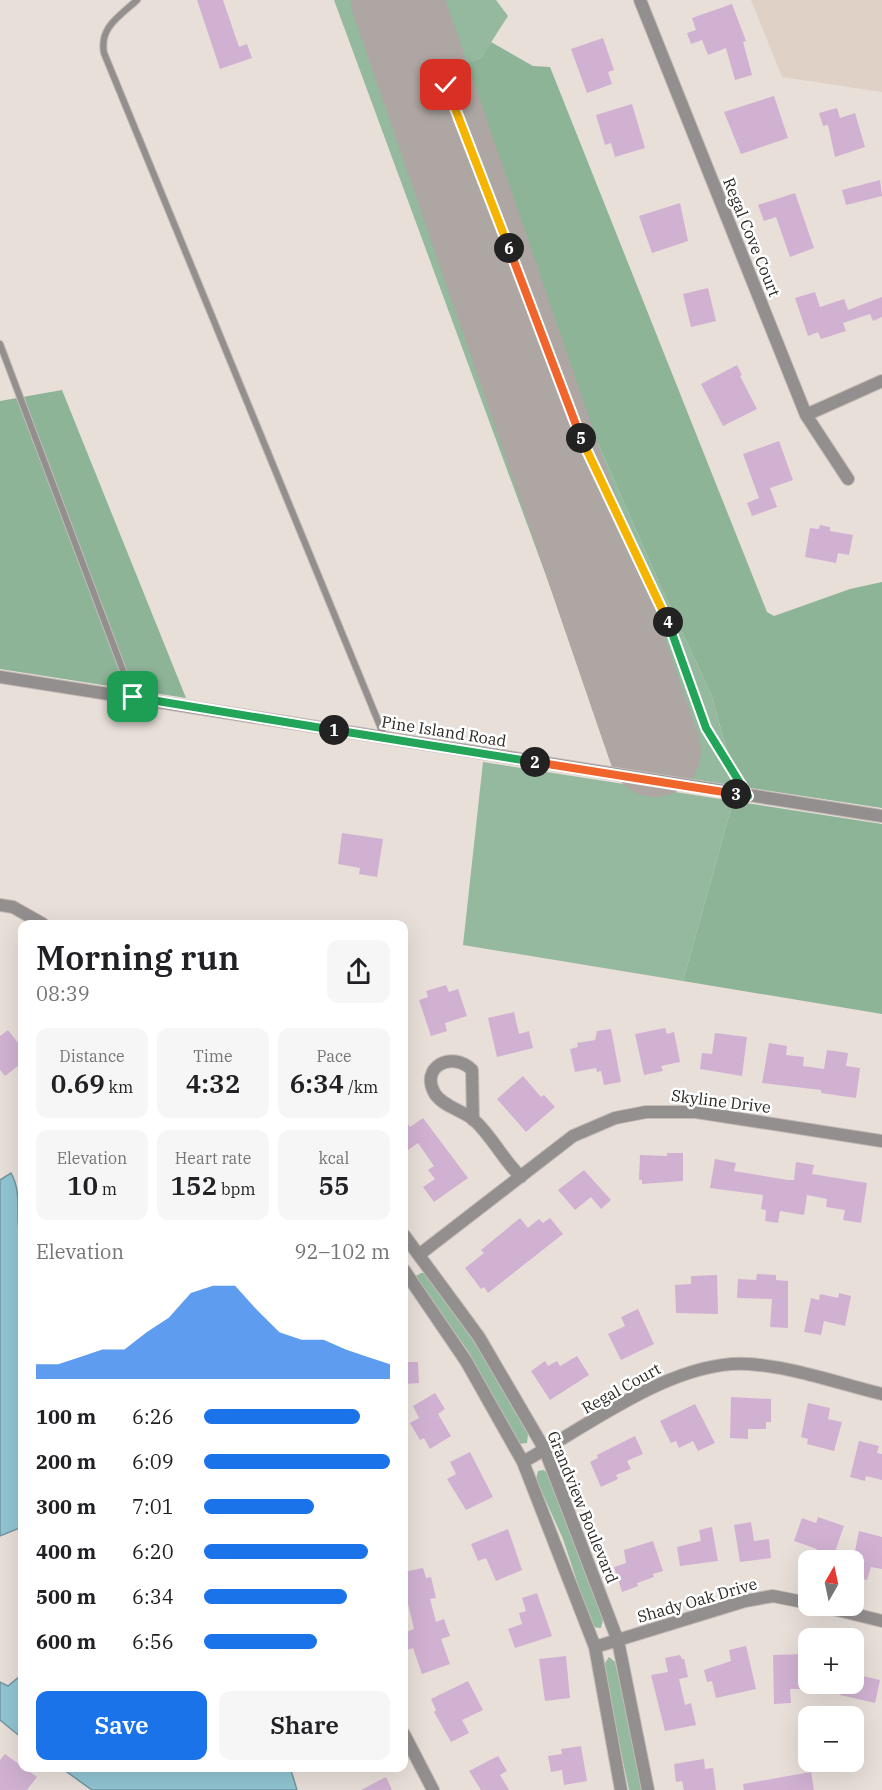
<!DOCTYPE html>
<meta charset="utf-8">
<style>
body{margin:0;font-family:"IBM Plex Serif",serif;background:#f6f6f6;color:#202124;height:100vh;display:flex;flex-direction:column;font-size:22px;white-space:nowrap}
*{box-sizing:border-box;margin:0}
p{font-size:20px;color:#757577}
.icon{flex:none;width:33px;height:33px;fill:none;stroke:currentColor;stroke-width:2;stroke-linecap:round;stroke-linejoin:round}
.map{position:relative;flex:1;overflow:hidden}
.sheet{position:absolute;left:18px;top:920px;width:390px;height:852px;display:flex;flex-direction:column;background:#fff;border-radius:12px;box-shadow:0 6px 24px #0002}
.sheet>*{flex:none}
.needle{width:39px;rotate:9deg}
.tools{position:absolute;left:798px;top:1550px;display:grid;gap:12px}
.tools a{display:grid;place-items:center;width:66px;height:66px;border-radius:12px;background:#fff;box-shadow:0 6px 24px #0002;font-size:30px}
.pin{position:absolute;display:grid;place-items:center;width:51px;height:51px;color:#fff;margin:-26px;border-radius:12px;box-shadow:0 3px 9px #0006}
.km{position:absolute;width:30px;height:30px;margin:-15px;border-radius:50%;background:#222;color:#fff;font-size:16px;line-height:30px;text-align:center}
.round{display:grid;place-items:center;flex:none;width:63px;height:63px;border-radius:12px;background:#f6f6f6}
.head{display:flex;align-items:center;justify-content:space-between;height:102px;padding:0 18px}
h1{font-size:33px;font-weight:600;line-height:45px}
.stats{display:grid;grid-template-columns:repeat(3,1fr);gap:9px;height:102px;padding:6px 18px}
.stats div{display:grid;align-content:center;border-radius:12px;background:#f6f6f6;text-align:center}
.stats b{font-size:26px;font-weight:600}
.stats small{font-size:16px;font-weight:400}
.stats p{font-size:16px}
.chart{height:168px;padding:12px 18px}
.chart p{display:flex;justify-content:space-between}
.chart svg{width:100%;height:108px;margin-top:6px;fill:#1a73e8;opacity:.7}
.action{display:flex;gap:12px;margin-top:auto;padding:12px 18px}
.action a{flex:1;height:69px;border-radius:12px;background:#1a73e8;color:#fff;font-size:24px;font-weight:600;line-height:69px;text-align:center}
.action a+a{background:#f6f6f6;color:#202124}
ul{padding:0 18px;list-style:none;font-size:20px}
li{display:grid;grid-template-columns:96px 72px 1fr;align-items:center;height:45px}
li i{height:15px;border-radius:8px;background:#1a73e8}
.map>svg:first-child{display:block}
.built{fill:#dfd1c6}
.green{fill:#94b99e}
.forest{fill:#8eb498}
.water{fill:#91c5d3;stroke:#72969f;stroke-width:1.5}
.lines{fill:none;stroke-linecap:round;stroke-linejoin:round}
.runway{stroke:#aea6a2;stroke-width:92}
.building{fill:#d1b1d2}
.lane-casing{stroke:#c2bab5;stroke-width:8}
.street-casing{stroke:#c2bab5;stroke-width:14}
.lane{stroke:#948f8f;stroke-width:6}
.street{stroke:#948f8f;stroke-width:12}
.split-1-casing{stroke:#fff;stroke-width:12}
.split-2-casing{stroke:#fff;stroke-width:12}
.split-3-casing{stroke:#fff;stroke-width:12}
.split-4-casing{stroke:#fff;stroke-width:12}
.split-5-casing{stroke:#fff;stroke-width:12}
.split-6-casing{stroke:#fff;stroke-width:12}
.split-7-casing{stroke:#fff;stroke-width:12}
.split-1{stroke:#22a559;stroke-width:8}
.split-2{stroke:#22a559;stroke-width:8}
.split-3{stroke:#f0652b;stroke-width:8}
.split-4{stroke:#22a559;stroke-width:8}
.split-5{stroke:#f5b400;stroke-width:8}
.split-6{stroke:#f0652b;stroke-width:8}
.split-7{stroke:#f5b400;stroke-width:8}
.labels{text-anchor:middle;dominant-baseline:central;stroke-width:5;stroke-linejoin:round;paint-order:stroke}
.street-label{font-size:16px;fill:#2b2825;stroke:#fff}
</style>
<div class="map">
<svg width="882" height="1790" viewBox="0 0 882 1790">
<rect width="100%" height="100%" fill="#e8dfd9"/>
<!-- built -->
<path class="built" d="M751 0H882V92L782 77Z"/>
<!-- green -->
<path class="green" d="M334 0H496L508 16 481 58 454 66 506 234 661 587 711 694 737 786 617 768Z
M483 762 733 801 683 981 463 945Z
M421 1273H427L482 1353 528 1434 527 1443 519 1444 516 1440 468 1351 417 1281 416 1276Z
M543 1470 547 1472C569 1521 587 1569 603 1620L601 1628 592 1627 563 1539 536 1479 538 1471Z
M609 1657 615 1662 645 1790H629L603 1666Z"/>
<!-- forest -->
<path class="forest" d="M491 42 533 66 550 67 767 612 774 616 850 589 882 582V808L737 786 711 694 661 587 506 234 454 66 481 58Z
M62 390 186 698 0 669V401Z
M733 801 882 824V1014L683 981Z"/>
<!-- water -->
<path class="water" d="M11 1173C24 1196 13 1219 22 1243V1527L0 1536V1180Z
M20 1676H22V1738L0 1720V1682L8 1686Z
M60 1767H290L297 1790H92Z"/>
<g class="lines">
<!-- runway -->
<path class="runway" d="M397 0 655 751"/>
</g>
<!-- building -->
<path class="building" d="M197 0H223L239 47 247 44 252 58 220 69Z
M732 4 746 41 743 42 752 75 735 80 726 48 708 55 702 40 691 44 687 33 696 30 692 18Z
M603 38 614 70 608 72 612 84 587 93 571 49Z
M774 96 788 138 741 154 724 112Z
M632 104 645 148 615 157 611 143 605 145 596 115Z
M837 108 840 118 855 113 865 147 835 157 828 125 823 126 819 113Z
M880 180 882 196 846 205 842 190Z
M795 193 814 248 790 257 776 217 764 221 758 205Z
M680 203 688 241 652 253 639 216Z
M708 288 716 321 691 327 683 294Z
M815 292 820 307 844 299 848 310 882 297V317L873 321 870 314 843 323 846 331 821 339 818 332 808 336 795 298Z
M737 365 742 375 740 376 757 409 723 426 701 384Z
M779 441 793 480 770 488 777 507 752 516 747 503 759 498 743 454Z
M820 525 830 527V531L853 535 849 555 838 553 836 563 805 557 810 528 819 529Z
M342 833 383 839 377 877 359 874 360 868 338 864Z
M446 985 449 992 458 989 467 1016 445 1023 447 1031 431 1036 419 1000 428 997 426 991Z
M514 1012 519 1034 529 1031 533 1048 497 1057 488 1018Z
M665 1028 667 1034 674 1032 680 1062 661 1066 663 1071 644 1075 635 1034Z
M611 1029 621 1082 604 1085 601 1071 597 1072 596 1068 575 1072 570 1049 578 1047 577 1043 595 1040 597 1031Z
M8 1030 22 1048V1063L5 1076 0 1070V1036Z
M715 1033 747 1037 742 1076 700 1069 702 1053 712 1054Z
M769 1043 787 1046 786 1055 804 1057 803 1066 824 1069 827 1050 848 1053 846 1066 860 1068 856 1098 821 1093V1090L762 1083Z
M523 1076 541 1097 544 1095 555 1107 526 1132 497 1099Z
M423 1118 468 1178 434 1202 423 1187 435 1179 428 1170 434 1166 418 1143 404 1153V1119L410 1127Z
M667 1153H683V1181L642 1184V1180H639L640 1155 667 1156Z
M715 1159 736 1163 734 1171 788 1180H794L796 1162 814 1165 812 1174 867 1183 861 1223 843 1220 845 1210 826 1207 827 1199 807 1195 804 1215 780 1211 778 1223 765 1221 766 1210 761 1209 763 1195 710 1188Z
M584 1170 611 1200 601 1209 591 1197 575 1210 558 1190Z
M520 1218 528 1228 539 1219 543 1223 550 1218 563 1234 488 1293 484 1287 481 1289 465 1268 484 1253 481 1250Z
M757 1274 776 1275V1280L788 1281V1328L770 1327 772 1299 737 1298 738 1279 756 1280Z
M717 1275 718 1314 676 1313 675 1285 691 1284V1276Z
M839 1293 851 1296 845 1326 824 1321 821 1335 804 1332 811 1298 819 1300 820 1294 838 1298Z
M638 1309 654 1344 621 1360 608 1334 625 1326 621 1317Z
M577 1356 589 1375 550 1400 531 1371 545 1361 548 1366 557 1361 560 1366Z
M404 1362H418L419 1383 404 1384Z
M435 1393 445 1409 438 1414 451 1436 430 1449 424 1438 420 1440 410 1423 419 1418 413 1406Z
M731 1397 771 1399V1422H766V1429H748V1439L730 1438Z
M808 1403 830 1408 828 1419 842 1422 834 1451 807 1444 808 1439 801 1437Z
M695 1404 715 1443 698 1451 693 1441 679 1448 676 1441 671 1443 660 1421Z
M635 1436 643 1454 627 1461 631 1469 616 1475 618 1479 601 1487 590 1462 598 1458 597 1455Z
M859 1441 879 1446 877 1453 882 1454V1480L866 1476 865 1481 850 1477Z
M470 1452 493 1497 466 1510 447 1479 456 1474 450 1462Z
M818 1517 844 1526 832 1560H813L817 1549 794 1541 802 1518 816 1523Z
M751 1522 754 1541 769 1539 771 1558 740 1562 734 1525Z
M712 1527 718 1561 680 1566 677 1547 701 1541 699 1530Z
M508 1529 522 1570 496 1581 486 1558 478 1561 471 1544Z
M859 1531 882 1537V1569L871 1567 867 1580 854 1577V1556Z
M653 1541 663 1571 653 1574 654 1577 637 1583 638 1586 622 1592 614 1567 626 1563 624 1550Z
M423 1568 426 1578 431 1577 436 1598 430 1599 436 1622 444 1619 450 1636 441 1639 450 1664 422 1674 413 1648 407 1650 404 1641V1633L414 1629 406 1595 404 1596V1572Z
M537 1593 552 1636 515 1648 508 1629 522 1624 519 1613 526 1611 522 1598Z
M746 1646 756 1689 716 1698 712 1681 707 1682 704 1670 731 1661 729 1650Z
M808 1654V1689H790L791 1703 774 1704 773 1655Z
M680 1655 682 1659H684L688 1677 679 1679 685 1705 691 1703 696 1725 665 1731 651 1675 668 1672 665 1658Z
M566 1656 570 1698 545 1701 539 1659Z
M854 1674 880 1680 875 1703 840 1695 842 1683H854Z
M468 1681 483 1710 462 1720 469 1733 451 1742 434 1712 436 1710 431 1699Z
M581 1746 587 1781 564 1785 562 1770 551 1772 548 1756 562 1754 561 1749Z
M5 1754 37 1777 27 1790H0V1760Z
M498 1756 507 1771 500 1775 509 1790H481L469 1771Z
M704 1759 705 1769 713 1768 716 1790H684L682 1781 676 1782 674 1764Z
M811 1772 814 1790H744L743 1784Z
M386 1777 392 1790H361Z"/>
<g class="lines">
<!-- lane casing -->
<g class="lane-casing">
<path id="lane" d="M137 0C120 16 99 27 104 53L385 738
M446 85 584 444 661 603 706 728 747 795
M0 344 133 697"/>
</g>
<!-- street casing -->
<g class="street-casing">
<path id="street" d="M640 0 806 415 848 479
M806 415 882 381
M0 677 882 816
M0 905 13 907 43 924
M473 1120 472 1070C452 1050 419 1067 435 1094 444 1107 462 1110 474 1120 492 1136 503 1160 521 1177
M404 1235 479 1337 545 1450 618 1641 648 1790
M420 1254 573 1136 615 1118 646 1112H696L882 1141
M404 1270 466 1361 523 1462 595 1647 621 1790
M523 1462C586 1427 674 1359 748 1364 794 1367 837 1383 882 1394
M817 1605 882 1621
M595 1647 745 1601 773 1596 808 1603
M404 1734 433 1790"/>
</g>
<!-- lane -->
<use href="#lane" class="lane"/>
<!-- street -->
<use href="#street" class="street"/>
</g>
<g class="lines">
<!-- split-1 casing -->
<g class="split-1-casing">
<path id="split-1" d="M133 697 334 730"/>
</g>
<!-- split-2 casing -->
<g class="split-2-casing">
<path id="split-2" d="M334 730 535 762"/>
</g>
<!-- split-3 casing -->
<g class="split-3-casing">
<path id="split-3" d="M535 762 736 794"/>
</g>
<!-- split-4 casing -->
<g class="split-4-casing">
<path id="split-4" d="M668 622 706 728 748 796 736 794"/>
</g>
<!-- split-5 casing -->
<g class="split-5-casing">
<path id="split-5" d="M581 438 668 622"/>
</g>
<!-- split-6 casing -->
<g class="split-6-casing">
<path id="split-6" d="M509 248 581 438"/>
</g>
<!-- split-7 casing -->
<g class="split-7-casing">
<path id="split-7" d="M446 85 509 248"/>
</g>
<!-- split-1 -->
<use href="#split-1" class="split-1"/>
<!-- split-2 -->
<use href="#split-2" class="split-2"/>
<!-- split-3 -->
<use href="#split-3" class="split-3"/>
<!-- split-4 -->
<use href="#split-4" class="split-4"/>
<!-- split-5 -->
<use href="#split-5" class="split-5"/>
<!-- split-6 -->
<use href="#split-6" class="split-6"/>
<!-- split-7 -->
<use href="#split-7" class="split-7"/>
</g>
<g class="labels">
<!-- street labels -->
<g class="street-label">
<text transform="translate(752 237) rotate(68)">Regal Cove Court</text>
<text transform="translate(444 731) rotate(9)">Pine Island Road</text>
<text transform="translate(721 1101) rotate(7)">Skyline Drive</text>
<text transform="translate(621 1388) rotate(-29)">Regal Court</text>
<text transform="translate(583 1507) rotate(68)">Grandview Boulevard</text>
<text transform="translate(697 1600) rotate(-16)">Shady Oak Drive</text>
</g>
</g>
</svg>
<div class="tools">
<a><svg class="needle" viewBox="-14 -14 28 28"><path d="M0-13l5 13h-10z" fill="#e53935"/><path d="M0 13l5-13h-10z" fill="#757577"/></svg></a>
<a>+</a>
<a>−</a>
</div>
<div class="pin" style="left:133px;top:697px;background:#1e9e55"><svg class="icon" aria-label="arrive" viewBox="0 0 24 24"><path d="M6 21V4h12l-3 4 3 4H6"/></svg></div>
<div class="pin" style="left:446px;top:85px;background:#d93025"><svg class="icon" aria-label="check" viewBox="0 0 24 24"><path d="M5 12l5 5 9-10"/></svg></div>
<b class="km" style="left:334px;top:730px">1</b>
<b class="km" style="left:535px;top:762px">2</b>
<b class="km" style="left:736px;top:794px">3</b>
<b class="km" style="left:668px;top:622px">4</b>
<b class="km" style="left:581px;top:438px">5</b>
<b class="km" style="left:509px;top:248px">6</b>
<section class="sheet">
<div class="head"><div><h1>Morning run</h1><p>08:39</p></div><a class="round"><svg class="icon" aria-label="share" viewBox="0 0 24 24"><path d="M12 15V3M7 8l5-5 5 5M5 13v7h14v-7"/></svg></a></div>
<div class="stats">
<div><p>Distance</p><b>0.69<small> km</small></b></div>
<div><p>Time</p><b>4:32</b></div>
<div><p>Pace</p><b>6:34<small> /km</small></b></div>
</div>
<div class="stats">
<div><p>Elevation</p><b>10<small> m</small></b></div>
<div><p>Heart rate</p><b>152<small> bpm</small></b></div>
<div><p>kcal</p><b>55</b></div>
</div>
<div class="chart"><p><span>Elevation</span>92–102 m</p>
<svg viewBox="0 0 160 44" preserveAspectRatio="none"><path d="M0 44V38L10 38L20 35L30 32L40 32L50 25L60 19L70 9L80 6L90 6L100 16L110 25L120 28L130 28L140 32L150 35L160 38V44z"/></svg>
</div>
<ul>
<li><b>100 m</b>6:26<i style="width:84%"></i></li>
<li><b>200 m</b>6:09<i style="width:100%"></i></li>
<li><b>300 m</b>7:01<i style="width:59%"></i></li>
<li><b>400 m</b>6:20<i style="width:88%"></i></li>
<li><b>500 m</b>6:34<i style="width:77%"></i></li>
<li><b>600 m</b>6:56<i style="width:61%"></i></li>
</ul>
<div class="action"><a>Save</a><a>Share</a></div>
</section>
</div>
